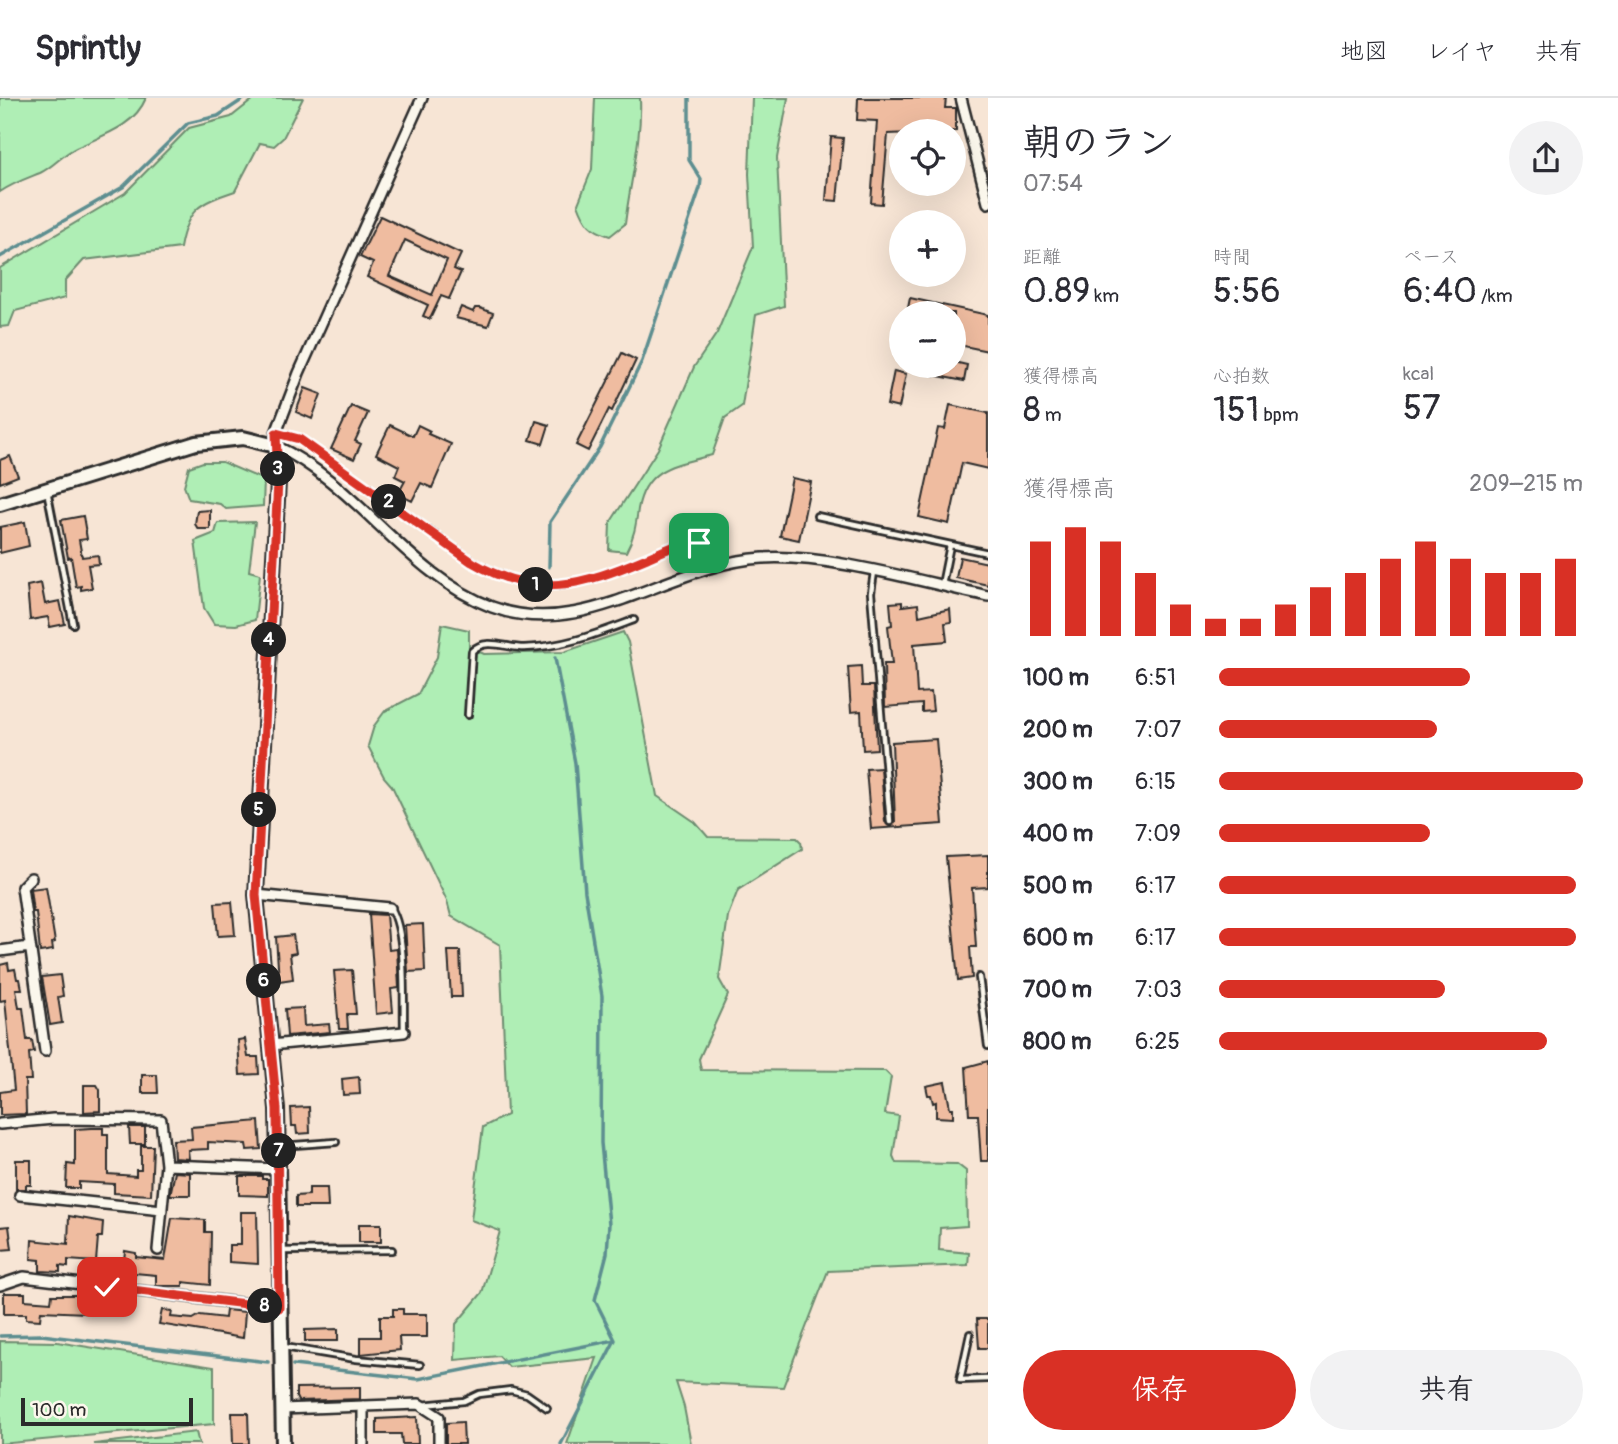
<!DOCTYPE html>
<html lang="ja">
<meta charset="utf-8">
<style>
body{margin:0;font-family:Pangolin,"Klee One",sans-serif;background:#f2f2f3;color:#2b2b33;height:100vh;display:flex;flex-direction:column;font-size:26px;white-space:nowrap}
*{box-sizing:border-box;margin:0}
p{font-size:23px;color:#7c7c81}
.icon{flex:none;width:38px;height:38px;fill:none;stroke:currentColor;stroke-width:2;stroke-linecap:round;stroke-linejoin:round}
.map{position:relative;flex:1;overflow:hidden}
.panel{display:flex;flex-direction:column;background:#fff;width:630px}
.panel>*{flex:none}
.controls{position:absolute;left:889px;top:21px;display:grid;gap:14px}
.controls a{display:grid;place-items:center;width:77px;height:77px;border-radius:50%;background:#fff;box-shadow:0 7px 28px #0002;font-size:35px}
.scale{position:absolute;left:21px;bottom:18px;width:172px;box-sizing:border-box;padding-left:7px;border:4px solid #2b2b2b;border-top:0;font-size:19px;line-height:24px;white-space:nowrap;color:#2b2b2b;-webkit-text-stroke:5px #fbf7ec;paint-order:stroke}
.pin{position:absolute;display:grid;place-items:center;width:60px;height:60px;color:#fff;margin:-30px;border-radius:14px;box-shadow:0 4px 10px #0006}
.km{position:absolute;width:35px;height:35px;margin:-18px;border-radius:50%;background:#222;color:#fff;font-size:19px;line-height:35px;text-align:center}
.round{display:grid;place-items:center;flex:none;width:74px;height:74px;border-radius:37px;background:#f2f2f3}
.head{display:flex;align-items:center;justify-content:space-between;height:119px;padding:0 35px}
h1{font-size:38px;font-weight:600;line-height:52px}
.stats{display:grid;grid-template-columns:repeat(3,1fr);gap:10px;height:119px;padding:7px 35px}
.stats div{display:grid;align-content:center}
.stats b{font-size:35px;font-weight:600}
.stats small{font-size:19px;font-weight:400}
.stats p{font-size:19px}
.chart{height:196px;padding:14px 35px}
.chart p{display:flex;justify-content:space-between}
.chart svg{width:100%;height:126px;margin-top:7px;stroke:#d93025;stroke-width:6}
.cta{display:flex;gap:14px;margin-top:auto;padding:14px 35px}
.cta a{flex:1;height:80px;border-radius:42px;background:#d93025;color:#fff;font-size:28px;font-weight:600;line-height:80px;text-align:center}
.cta a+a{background:#f2f2f3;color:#2b2b33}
ul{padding:0 35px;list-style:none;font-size:23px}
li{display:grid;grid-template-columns:112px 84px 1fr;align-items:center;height:52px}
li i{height:18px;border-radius:9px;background:#d93025}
header{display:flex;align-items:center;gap:42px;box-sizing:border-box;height:98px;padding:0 35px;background:#fff;border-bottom:2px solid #e1e1e2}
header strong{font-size:33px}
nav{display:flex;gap:38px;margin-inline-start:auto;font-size:24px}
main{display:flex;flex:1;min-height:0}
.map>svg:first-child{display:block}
.green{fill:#afeeb5;stroke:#6d8c70;stroke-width:2}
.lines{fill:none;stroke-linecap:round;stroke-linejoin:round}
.stream{stroke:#5d8e90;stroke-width:3.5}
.building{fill:#efbca0;stroke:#2b2b2b;stroke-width:2;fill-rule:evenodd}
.lane-casing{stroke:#2b2b2b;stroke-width:10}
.street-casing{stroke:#2b2b2b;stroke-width:14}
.secondary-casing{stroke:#2b2b2b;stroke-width:18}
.lane{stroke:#fbf7ec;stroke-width:4.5}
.street{stroke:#fbf7ec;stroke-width:9}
.secondary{stroke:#fbf7ec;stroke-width:12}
.route-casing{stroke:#fff;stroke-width:14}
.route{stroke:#d93025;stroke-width:9}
</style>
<header>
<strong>Sprintly</strong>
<nav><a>地図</a><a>レイヤ</a><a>共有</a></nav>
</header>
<main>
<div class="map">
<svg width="988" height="1346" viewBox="0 0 988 1346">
<rect width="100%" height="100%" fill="#f7e5d5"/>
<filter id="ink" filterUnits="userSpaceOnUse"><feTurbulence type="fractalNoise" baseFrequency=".0143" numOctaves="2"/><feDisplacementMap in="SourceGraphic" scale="14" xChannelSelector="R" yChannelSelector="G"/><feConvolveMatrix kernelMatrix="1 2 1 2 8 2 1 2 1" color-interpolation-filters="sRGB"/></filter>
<g filter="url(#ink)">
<!-- green -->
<path class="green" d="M0 0H146C134 29 103 37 76 50 63 56 53 69 40 75 25 81 13 85 0 94Z
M255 0H303L283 40 274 48 260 45 235 93C199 105 187 111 180 150L84 162 65 183V200L15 213 9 228 0 229V170L125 95 189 30 231 19Z
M595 0H640C642 42 630 84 625 126L610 138C590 132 585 125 578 106L592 71Z
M752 0H788L777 60 784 208 756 217 742 308 725 320 712 357C676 367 646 368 638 411 636 427 634 440 626 454L609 452 610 425 658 351 694 269 717 235 753 149 749 76Z
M203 364H222L264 382 263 408 226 411 220 406 189 401 184 388 189 369Z
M255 424 249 473 260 476 255 522 236 527 214 526 204 510 195 443 215 435 218 425Z
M442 526 469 532V549L484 556 564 554 623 534 628 544 657 698 695 724 708 739 797 740 801 744 802 751 738 792 728 818 719 881 728 897 699 961 701 972 885 973 891 979 885 1016 899 1018 893 1058 896 1065 957 1066 966 1073 967 1128 940 1130 939 1152 969 1155 968 1167 828 1173 783 1289 676 1284 684 1309 691 1346H567L597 1260 509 1269 499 1258 455 1262 456 1226 482 1195 500 1133 471 1122 483 1029 507 1017 500 847 451 818 447 803 392 688 384 679 368 648 374 628 385 613 418 596 437 559Z
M0 1243 57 1244 214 1269V1326L0 1346Z
M196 1334 199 1346H94Z"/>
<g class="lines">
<!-- stream -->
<path class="stream" d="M0 159 123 89 188 25 218 18 245 0
M549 469 550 424 600 349 642 263 700 90 701 81 689 62V0
M555 560 575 665 585 794 602 898 601 1045 609 1126 607 1155 595 1202 615 1242 561 1346
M0 1238 41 1237 268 1264
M293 1267 418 1281 615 1242"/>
</g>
<!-- building -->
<path class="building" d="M858 0H946L945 10H956V33L888 36 882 106 871 105 877 23 857 22Z
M831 39 843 40 837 103 826 102Z
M380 118 461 156 454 171 461 174 449 201 441 198 430 221 423 218 428 207 367 179 373 165 360 159ZM405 142 447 162 432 197 389 178Z
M910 200 988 217V253L954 246V215H907Z
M461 209 473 214 475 210H480L493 215 488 228 456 220Z
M622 255 636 262 612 313 609 311 588 353 576 347Z
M954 264 967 267 964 283 928 276 930 268H954Z
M894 273 906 276 899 310 887 307Z
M305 290 321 296 312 321 296 314Z
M950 307 988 315V371L962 365 949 426 919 419 938 330 945 331Z
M351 308 368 315 355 343 361 346 354 361 331 351Z
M536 323 549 327 543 346 530 342Z
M390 327 413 338 418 327 430 333 428 336 451 346 432 390 421 385 412 403 398 396 405 383 395 378 399 368 376 356Z
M10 358 18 378 0 385V362Z
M792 380 811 384 799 442 780 438Z
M210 412V431H198L195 426 197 413Z
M83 418 87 441 79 442 82 459 98 457 99 466 88 467 92 490 81 492V488L76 489 71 459 68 460 61 422Z
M25 424 29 448 0 455V429Z
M960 459 988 465V487L956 480Z
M41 485 45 506 60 503 65 526 50 529 48 519 30 522 27 488Z
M902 504V508L918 506 919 518 950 511 951 524 945 525 947 543 914 546 917 595 931 594 933 613 922 614V606L885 609 884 566H892L888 528 892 527 890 505Z
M861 568 862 588H874L877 651 863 652 861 613 851 614 848 569Z
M936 641 943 726 871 731 866 671 881 670 885 724 892 728 895 724 892 644Z
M988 757V789L972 790 976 849H970L972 880 958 882 946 759Z
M46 789 55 844 52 845 53 852 40 854 36 814H33L30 791Z
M232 804 235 837 218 838 215 805Z
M369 816 386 817 389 852 397 851 399 890 391 891 393 914 376 916Z
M423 826 425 873 408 874 405 827Z
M293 837 296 855 290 856 293 881 279 883 276 839Z
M448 853H460L462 899H451Z
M8 865 9 872 15 871 17 881H20L22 891H16L19 910H23L27 942H32L34 954 29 955 31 982H25L26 1016 0 1017V994L14 992 5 902 0 903V867Z
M352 872 356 916H347L348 931H339L334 873Z
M60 877 63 898 58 899 62 925 50 927 42 879Z
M303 910 304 928 329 926 330 934 287 938 285 911Z
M245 941 248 959H258L259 976 240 977 238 942Z
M988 963V1063H981L978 1017H969L966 969Z
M142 977H157L158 995H142Z
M359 979 360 996 343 997 342 981Z
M945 984 950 1010H953V1020L936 1019V1004L933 1005 931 997H928L926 988Z
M84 987H97L100 992V1013L84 1014Z
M309 1009 310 1035 297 1036 296 1028H292L291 1010Z
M259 1023 261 1051 247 1052 246 1046 208 1044V1051L188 1052 189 1061 174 1060 173 1042 192 1041 191 1029Z
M129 1029H145V1046H130Z
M92 1030H103V1036H108V1076L136 1078V1072H141V1048H153L151 1097 114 1095V1086L79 1084V1090H66L67 1066 75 1067V1031Z
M16 1062H31V1087H26V1091H16Z
M175 1074 190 1075V1097H170Z
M239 1078H262V1081H268V1098L239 1097Z
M309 1090H327L328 1109H296V1098L309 1097Z
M241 1114H257L258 1166 229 1164V1147H241Z
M69 1118 103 1124 102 1139H98L96 1164 68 1162V1169L60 1168V1174L40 1173V1162L31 1161 32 1142 68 1146Z
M172 1120 205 1122V1134H211L210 1187 183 1184V1188H156V1177L135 1175 134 1183 122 1182 125 1153 136 1155V1159L165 1162Z
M359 1126H381V1144H359Z
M9 1128 12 1151 0 1152V1129Z
M4 1195H25V1202L51 1204 52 1197H88L86 1215 41 1213 40 1222 26 1221V1216H4Z
M393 1211H403V1216H427V1239H399L400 1252 361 1256V1239H380V1218H393Z
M162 1212 172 1213 171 1219 193 1221 200 1217 225 1220 226 1212 245 1214 243 1240 159 1226Z
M977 1221H988V1250H979Z
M338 1231V1243H305V1232Z
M360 1289V1301L298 1303 296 1299V1290Z
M232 1315H248L249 1346H233Z
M417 1319 418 1346H402L401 1336H377V1321Z
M463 1324 464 1346H446V1325Z"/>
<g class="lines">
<!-- lane casing -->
<g class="lane-casing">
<path id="lane" d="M276 335 299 341 472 463C531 499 575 490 635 465 654 457 671 448 691 444 705 446 708 455 711 468
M47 392 73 526
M817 418 988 455
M874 474 871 495 890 724
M942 487 950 447
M468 617 472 553C486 539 506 550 524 550 564 549 596 536 634 522
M391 810C407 836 403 901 404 933
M979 879 988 948
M281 1048 336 1044
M281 1153 392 1152
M970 1236 960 1282 988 1281
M284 1249 356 1261 420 1267
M422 1307 464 1303 479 1296 511 1292 527 1296 547 1310"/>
</g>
<!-- street casing -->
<g class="street-casing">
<path id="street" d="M422 0 299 275 276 335V348C359 387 407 477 492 509 585 544 670 465 763 460 830 456 921 484 988 498
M961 0 988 105
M31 780 22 789 45 953
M256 797 390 810
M0 853 30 849
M271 947 404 934
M0 1026 53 1021 161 1022 166 1067 280 1071
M20 1097 162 1112
M158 1152 166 1067
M0 1187 24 1179 279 1210
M363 1308V1346
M282 1311 419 1306 439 1319V1346"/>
</g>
<!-- secondary casing -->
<g class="secondary-casing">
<path id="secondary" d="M0 406 196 345 243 340 276 348 278 384 256 797 277 1011 283 1346"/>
</g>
<!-- lane -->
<use href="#lane" class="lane"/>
<!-- street -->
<use href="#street" class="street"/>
<!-- secondary -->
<use href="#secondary" class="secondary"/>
</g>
</g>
<g class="lines" filter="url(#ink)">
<!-- route casing -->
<g class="route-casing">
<path id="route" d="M107 1189 279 1210 277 1011 256 797 278 384 276 335 299 341 472 464C536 502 583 487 647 460 664 453 680 443 699 445"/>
</g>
<!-- route -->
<use href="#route" class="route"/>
</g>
</svg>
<div class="controls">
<a><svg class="icon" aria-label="locate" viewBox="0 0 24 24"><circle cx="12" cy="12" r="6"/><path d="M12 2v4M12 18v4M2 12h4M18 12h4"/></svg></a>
<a>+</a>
<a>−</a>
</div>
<div class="scale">100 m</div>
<div class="pin" style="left:699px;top:445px;background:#1e9e55"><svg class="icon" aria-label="arrive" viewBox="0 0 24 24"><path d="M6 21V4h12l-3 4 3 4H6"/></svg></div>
<div class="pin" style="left:107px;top:1189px;background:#d93025"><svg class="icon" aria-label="check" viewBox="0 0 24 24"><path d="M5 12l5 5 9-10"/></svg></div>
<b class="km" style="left:536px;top:487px">1</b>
<b class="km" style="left:389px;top:404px">2</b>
<b class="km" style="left:278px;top:371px">3</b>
<b class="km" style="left:269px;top:542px">4</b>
<b class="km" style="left:259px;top:712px">5</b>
<b class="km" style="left:264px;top:883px">6</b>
<b class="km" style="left:279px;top:1053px">7</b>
<b class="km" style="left:265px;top:1208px">8</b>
</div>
<section class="panel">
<div class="head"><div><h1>朝のラン</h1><p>07:54</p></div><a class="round"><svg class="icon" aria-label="share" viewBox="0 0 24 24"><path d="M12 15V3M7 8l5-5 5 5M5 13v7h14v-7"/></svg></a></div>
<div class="stats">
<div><p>距離</p><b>0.89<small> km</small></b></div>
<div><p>時間</p><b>5:56</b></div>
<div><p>ペース</p><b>6:40<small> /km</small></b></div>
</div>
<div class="stats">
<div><p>獲得標高</p><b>8<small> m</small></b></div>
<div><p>心拍数</p><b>151<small> bpm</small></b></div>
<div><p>kcal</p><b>57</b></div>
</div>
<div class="chart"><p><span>獲得標高</span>209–215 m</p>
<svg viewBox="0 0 160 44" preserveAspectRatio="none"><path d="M5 44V11M15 44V6M25 44V11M35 44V22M45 44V33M55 44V38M65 44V38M75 44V33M85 44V27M95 44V22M105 44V17M115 44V11M125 44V17M135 44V22M145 44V22M155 44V17"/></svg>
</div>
<ul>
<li><b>100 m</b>6:51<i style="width:69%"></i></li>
<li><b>200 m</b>7:07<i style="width:60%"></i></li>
<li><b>300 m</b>6:15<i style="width:100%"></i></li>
<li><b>400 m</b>7:09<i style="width:58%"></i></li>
<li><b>500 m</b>6:17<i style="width:98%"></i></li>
<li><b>600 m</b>6:17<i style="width:98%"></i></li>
<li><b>700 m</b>7:03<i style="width:62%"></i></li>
<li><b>800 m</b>6:25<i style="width:90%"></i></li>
</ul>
<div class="cta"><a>保存</a><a>共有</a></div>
</section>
</main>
